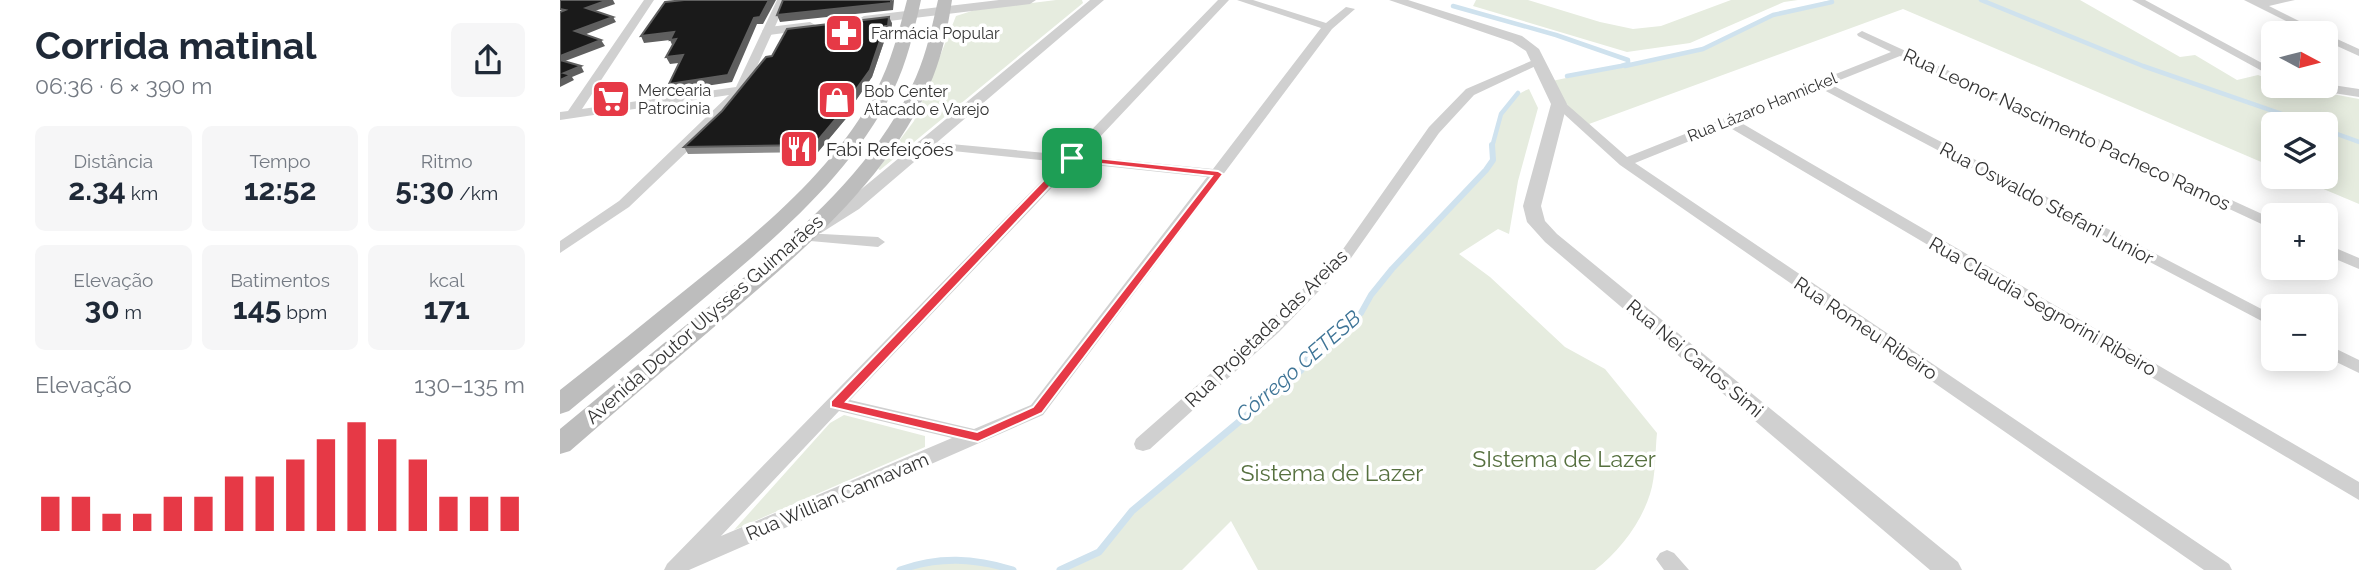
<!DOCTYPE html>
<html lang="pt">
<meta charset="utf-8">
<style>
body{margin:0;font-family:Raleway,sans-serif;background:#f6f6f7;color:#1f2937;height:100vh;display:flex;flex-direction:column;font-size:26px;white-space:nowrap}
*{box-sizing:border-box;margin:0}
p{font-size:23px;color:#747a83}
.icon{flex:none;width:38px;height:38px;fill:none;stroke:currentColor;stroke-width:2;stroke-linecap:round;stroke-linejoin:round}
.map{position:relative;flex:1;overflow:hidden}
.sheet{display:flex;flex-direction:column;background:#fff;width:560px}
.sheet>*{flex:none}
.needle{width:46px;rotate:97deg}
.tools{position:absolute;left:1701px;top:21px;display:grid;gap:14px}
.tools a{display:grid;place-items:center;width:77px;height:77px;border-radius:10px;background:#fff;box-shadow:0 4px 18px #0003;font-size:35px}
.pin{position:absolute;display:grid;place-items:center;width:60px;height:60px;color:#fff;margin:-30px;border-radius:14px;box-shadow:0 4px 10px #0006}
.round{display:grid;place-items:center;flex:none;width:74px;height:74px;border-radius:10px;background:#f6f6f7}
.overview{display:flex;align-items:center;justify-content:space-between;height:119px;padding:0 35px}
h1{font-size:38px;font-weight:700;line-height:52px}
.metrics{display:grid;grid-template-columns:repeat(3,1fr);gap:10px;height:119px;padding:7px 35px}
.metrics div{display:grid;align-content:center;border-radius:10px;background:#f6f6f7;text-align:center}
.metrics b{font-size:30px;font-weight:700}
.metrics small{font-size:19px;font-weight:400}
.metrics p{font-size:19px}
.chart{height:196px;padding:14px 35px}
.chart p{display:flex;justify-content:space-between}
.chart svg{width:100%;height:126px;margin-top:7px;stroke:#e63946;stroke-width:6}
main{display:flex;flex:1;min-height:0}
.map>svg:first-child{display:block}
.green{fill:#e6ecdf}
.lines{fill:none;stroke-linecap:round;stroke-linejoin:round}
.stream-far2{stroke:#cfe2ee;stroke-width:4.5}
.stream-far1{stroke:#cfe2ee;stroke-width:6}
.stream{stroke:#cfe2ee;stroke-width:7}
.minor{fill:#d0d0d0;fill-rule:evenodd}
.tertiary{fill:#d0d0d0;fill-rule:evenodd}
.secondary{fill:#bdbdbd;fill-rule:evenodd}
.wall{fill:#8c8c8c}
.shaded-wall{fill:#5f5f5f}
.building{fill:#1a1a1a;stroke:#5f5f5f;stroke-width:2}
.route{fill:#e63946;stroke:#fff;stroke-width:2;fill-rule:evenodd}
.labels{text-anchor:middle;dominant-baseline:central;stroke-width:7;stroke-linejoin:round;paint-order:stroke}
.far-poi-label{font-size:16px;fill:#333;stroke:#fff;text-anchor:start}
.far-street-label{font-size:16px;fill:#333;stroke:#fff}
.street-label{font-size:19px;fill:#333;stroke:#fff}
.poi-label{font-size:19px;fill:#333;stroke:#fff;text-anchor:start}
.water-label{font-size:21px;font-style:italic;fill:#3f7597;stroke:#fff}
.near-park-label{font-size:23px;fill:#56703f;stroke:#fff}
</style>
<main>
<section class="sheet">
<div class="overview"><div><h1>Corrida matinal</h1><p>06:36 · 6 × 390 m</p></div><a class="round"><svg class="icon" aria-label="share" viewBox="0 0 24 24"><path d="M12 15V3M7 8l5-5 5 5M5 13v7h14v-7"/></svg></a></div>
<div class="metrics">
<div><p>Distância</p><b>2.34<small> km</small></b></div>
<div><p>Tempo</p><b>12:52</b></div>
<div><p>Ritmo</p><b>5:30<small> /km</small></b></div>
</div>
<div class="metrics">
<div><p>Elevação</p><b>30<small> m</small></b></div>
<div><p>Batimentos</p><b>145<small> bpm</small></b></div>
<div><p>kcal</p><b>171</b></div>
</div>
<div class="chart"><p><span>Elevação</span>130–135 m</p>
<svg viewBox="0 0 160 44" preserveAspectRatio="none"><path d="M5 44V32M15 44V32M25 44V38M35 44V38M45 44V32M55 44V32M65 44V25M75 44V25M85 44V19M95 44V12M105 44V6M115 44V12M125 44V19M135 44V32M145 44V32M155 44V32"/></svg>
</div>
</section>
<div class="map">
<svg width="1799" height="570" viewBox="0 0 1799 570">
<rect width="100%" height="100%" fill="#fff"/>
<!-- green -->
<path class="green" d="M496 0H522L523 3 320 170 318 169 354 121 396 16 415 10Z
M916 0H968L1040 22 1073 29 1101 26 1171 0H1238L1224 2 1130 43 1067 52 913 6Z
M1271 0H1520L1620 57 1635 55 1677 80 1698 75 1713 81V86H1729L1799 99V204L1735 177H1766V124H1713V167L1343 9 1029 124C1011 112 1002 100 992 81L1143 49 1213 15Z
M969 89 978 108 958 181 949 234 938 229 899 254 930 277 1005 347 1045 369 1097 433C1095 452 1096 476 1090 494 1081 523 1059 552 1035 570H698L671 521 622 570H500L539 552 572 511 741 370 750 355 801 313 811 295 832 269 926 170 933 160C929 133 942 98 969 89Z
M284 415 365 436V447L174 530 270 423Z
M394 557 453 570H340L359 562Z"/>
<g class="lines">
<!-- stream-far2 -->
<path class="stream-far2" d="M1421 0 1583 66 1751 124
M893 6 996 35 1068 60V64L1061 66 1007 76
M1065 66 1143 49 1213 15 1272 2
M1766 130 1799 142
M932 147 941 114 958 93"/>
<!-- stream-far1 -->
<path class="stream-far1" d="M776 334 801 313 811 295 832 269 926 170 933 160 932 145"/>
<!-- stream -->
<path class="stream" d="M340 570C379 556 414 558 453 570
M500 570 539 552 572 511 741 370 750 355 778 332"/>
<!-- minor -->
<path class="minor" d="M84 0H94L22 109 176 87 217 0H227L185 93 156 124 69 207 0 253V241L59 201 169 95 0 120V112L8 111Z
M658 0H669L522 156 653 169 761 28 677 0H693L766 23 786 7 795 9 772 29 483 415 129 570H104L107 564 500 162 364 148 357 144 359 141 507 155ZM515 163 647 177 471 405 414 429 290 400ZM279 411 392 438 161 536Z
M1572 0H1585L1713 69V77Z
M1684 0H1735L1709 6 1763 33H1750Z
M1302 31 1713 219V228L1708 227 1340 56 1270 84 1713 315V327L1260 88 1178 121 1799 482V500L1167 126 1075 163 1669 564 1672 570H1644L1060 165 993 104 999 100 1003 101 1067 157 1331 52 1298 36 1297 34Z
M1766 34 1799 49V56L1766 41Z
M978 58 982 59V63L914 95 879 133 791 258 719 332 590 449 583 451 576 449 574 444 576 439 707 324 781 252 869 127 906 89Z
M1766 84 1799 89V97L1754 90 1748 86Z
M244 233 318 237 325 242 318 247 239 240 237 237 239 234Z
M1766 244 1799 258V269L1766 255Z
M1766 344 1799 360V373L1766 357Z
M1107 550 1114 553 1129 570H1104L1096 559 1100 553Z"/>
<!-- tertiary -->
<path class="tertiary" d="M439 0H476L470 4 304 24 297 20 304 16Z
M530 0H544L299 209 261 233H249L246 229 249 225 287 201Z
M829 0H848L962 36 979 49 1007 104 981 206 985 221 997 234 1398 562 1402 570H1370L985 242 967 222 963 206 991 104 966 51 952 42Z
M250 22 257 26 255 29 209 35 202 31 209 27Z"/>
<!-- secondary -->
<path class="secondary" d="M347 0H361C354 31 347 63 333 91 290 175 219 235 148 295 102 334 56 372 9 411L0 414V390C45 355 89 319 134 283 203 228 273 171 316 91 331 62 339 31 347 0Z
M378 0H392C388 26 383 52 373 77 332 176 246 248 167 316 114 361 62 406 10 451L0 454V429C51 387 101 345 152 304 229 240 315 171 356 77 367 52 372 26 378 0Z"/>
</g>
<!-- wall -->
<path class="wall" d="M332 23 331 32 327 33 312 77 292 106 294 109 258 152 128 154 124 147 162 111 212 56Z"/>
<!-- shaded-wall -->
<path class="shaded-wall" d="M48 0H53L55 4 29 13 26 8Z
M209 0H216L203 24H197L172 82 113 91 109 84 194 18Z
M334 0 333 10 220 22 217 15Z
M53 17 56 22 19 37 15 31Z
M329 17 332 23 331 32 327 33 312 77 292 106 294 109 258 152 254 145Z
M114 32 118 39 113 47 110 40 84 43 81 36Z
M41 40 45 46 0 63V56Z
M123 55 127 62 110 64 106 57Z
M21 66 24 72 12 77 14 80 0 87V80L4 73Z"/>
<!-- building -->
<path class="building" d="M0 0H48L26 8 53 17 15 31 41 40 0 56V12L5 10 0 9Z
M124 0H209L200 17 194 18 168 75 109 84 123 55 106 57 116 39 110 40 114 32 81 36 105 2Z
M223 0H331V3L217 15Z
M329 17 328 26H325L310 70 287 102H290L254 145 124 147 162 111 206 57 212 56 227 29Z
M0 60 21 66 4 73 11 75 0 80Z"/>
<!-- route -->
<path class="route" d="M508 155 658 171 663 174 482 413 418 442 271 407V401ZM514 161 652 176 473 407 417 432 286 402Z"/>
<!-- icons -->
<defs>
<g id="pharmacy-square" transform="scale(2.0125)"><rect x="-9" y="-9" width="18" height="18" rx="4" fill="#e63946" stroke="#fff"/><path d="M-2-6h4v4h4v4h-4v4h-4v-4h-4v-4h4Z" fill="#fff"/></g>
<g id="supermarket-square" transform="scale(2.0125)"><rect x="-9" y="-9" width="18" height="18" rx="4" fill="#e63946" stroke="#fff"/><path d="M-6-5.5h2.5l.6 2H6L4.5 2H-2.5L-4.4-4H-6ZM-1.5 3.2a1.3 1.3 0 1 0 .1 0ZM3 3.2a1.3 1.3 0 1 0 .1 0Z" fill="#fff"/></g>
<g id="shop-square" transform="scale(2.0125)"><rect x="-9" y="-9" width="18" height="18" rx="4" fill="#e63946" stroke="#fff"/><path d="M-5-2.5h2.3a2.7 3.5 0 0 1 5.4 0H5L5.5 6h-11ZM-1.5-2.5h3a1.5 2.3 0 0 0-3 0Z" fill="#fff"/></g>
<g id="restaurant-square" transform="scale(2.0125)"><rect x="-9" y="-9" width="18" height="18" rx="4" fill="#e63946" stroke="#fff"/><path d="M-5-6h1v4h1v-4h1v4h1v-4h1v5L-1.5 .5V6h-2V.5L-5-1ZM5-6V6H3V1.5H1.5Q1.5-4 5-6Z" fill="#fff"/></g>
</defs>
<g fill-rule="evenodd">
<use href="#pharmacy-square" x="284" y="33"/>
<use href="#supermarket-square" x="51" y="99"/>
<use href="#shop-square" x="277" y="100"/>
<use href="#restaurant-square" x="239" y="149"/>
</g>
<g class="labels">
<!-- far-poi labels -->
<g class="far-poi-label">
<text x="311" y="33">Farmácia Popular</text>
<text x="78" y="90">Mercearia<tspan x="78" dy="18">Patrocinia</tspan></text>
<text x="304" y="91">Bob Center<tspan x="304" dy="18">Atacado e Varejo</tspan></text>
</g>
<!-- far-street labels -->
<g class="far-street-label">
<text transform="translate(1202 107) rotate(-22)">Rua Lázaro Hannickel</text>
</g>
<!-- street labels -->
<g class="street-label">
<text transform="translate(1507 129) rotate(25)">Rua Leonor Nascimento Pacheco Ramos</text>
<text transform="translate(1487 203) rotate(28)">Rua Oswaldo Stefani Junior</text>
<text transform="translate(1483 306) rotate(30)">Rua Claudia Segnorini Ribeiro</text>
<text transform="translate(144 319) rotate(-41)">Avenida Doutor Ulysses Guimarães</text>
<text transform="translate(706 328) rotate(-44)">Rua Projetada das Areias</text>
<text transform="translate(1306 328) rotate(34)">Rua Romeu Ribeiro</text>
<text transform="translate(1135 358) rotate(40)">Rua Nei Carlos Simi</text>
<text transform="translate(277 496) rotate(-23)">Rua Willian Cannavam</text>
</g>
<!-- poi labels -->
<g class="poi-label">
<text x="266" y="149">Fabi Refeições</text>
</g>
<!-- water labels -->
<g class="water-label">
<text transform="translate(738 366) rotate(-41)">Córrego CETESB</text>
</g>
<!-- near-park labels -->
<g class="near-park-label">
<text x="1004" y="458">SIstema de Lazer</text>
<text x="772" y="472">Sistema de Lazer</text>
</g>
</g>
</svg>
<div class="tools">
<a><svg class="needle" viewBox="-14 -14 28 28"><path d="M0-13l5 13h-10z" fill="#e53935"/><path d="M0 13l5-13h-10z" fill="#747a83"/></svg></a>
<a><svg class="icon" aria-label="layers" viewBox="0 0 24 24"><path d="M12 4l9 5-9 5-9-5zM3 14l9 5 9-5"/></svg></a>
<a>+</a>
<a>−</a>
</div>
<div class="pin" style="left:512px;top:158px;background:#1e9e55"><svg class="icon" aria-label="arrive" viewBox="0 0 24 24"><path d="M6 21V4h12l-3 4 3 4H6"/></svg></div>
</div>
</main>
